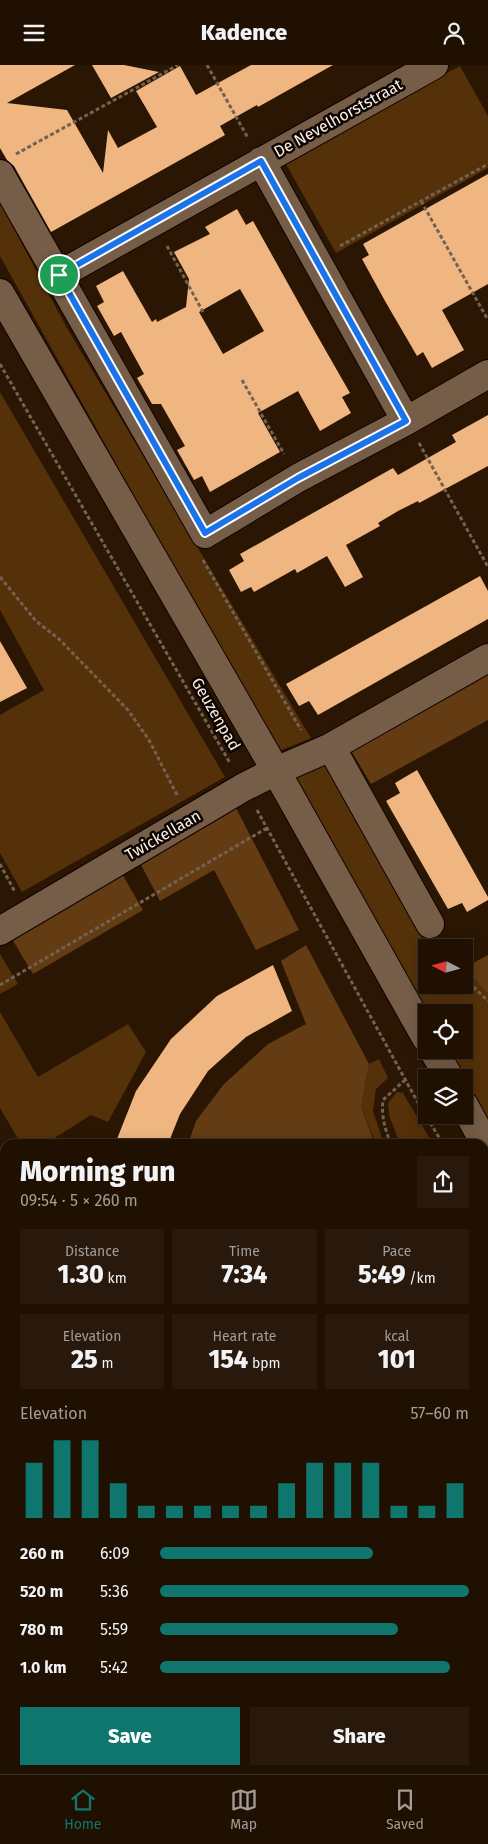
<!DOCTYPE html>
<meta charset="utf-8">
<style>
body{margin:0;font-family:"Fira Sans",sans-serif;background:#28190c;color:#f1f3f6;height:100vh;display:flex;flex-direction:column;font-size:19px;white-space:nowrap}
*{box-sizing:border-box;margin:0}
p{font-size:16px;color:#a29d99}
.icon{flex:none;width:28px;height:28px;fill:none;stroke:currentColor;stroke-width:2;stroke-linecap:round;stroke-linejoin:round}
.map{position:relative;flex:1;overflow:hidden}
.panel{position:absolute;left:0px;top:1074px;width:489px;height:636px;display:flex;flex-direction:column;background:#201002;border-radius:15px 15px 0 0;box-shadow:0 2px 12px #0003,0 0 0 1px #3d3024}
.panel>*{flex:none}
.needle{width:32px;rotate:276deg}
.fabs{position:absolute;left:418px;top:874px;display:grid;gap:10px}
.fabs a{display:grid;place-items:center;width:55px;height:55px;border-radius:0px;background:#201002;box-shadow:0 2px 12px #0003,0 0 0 1px #3d3024;font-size:25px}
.pin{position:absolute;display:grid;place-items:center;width:42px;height:42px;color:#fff;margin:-21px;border:2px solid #fff;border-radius:50%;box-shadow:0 1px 5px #0007}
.round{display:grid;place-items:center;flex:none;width:52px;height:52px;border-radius:0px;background:#28190c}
.overview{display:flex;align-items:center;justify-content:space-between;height:85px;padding:0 20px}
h1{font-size:28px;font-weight:800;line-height:38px}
.metrics{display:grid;grid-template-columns:repeat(3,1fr);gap:8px;height:85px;padding:5px 20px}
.metrics div{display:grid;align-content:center;border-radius:0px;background:#28190c;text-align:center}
.metrics b{font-size:25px;font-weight:800}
.metrics small{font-size:14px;font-weight:400}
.metrics p{font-size:14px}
.chart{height:140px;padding:10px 20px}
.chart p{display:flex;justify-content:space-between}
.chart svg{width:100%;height:90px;margin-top:5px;stroke:#0f766e;stroke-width:6}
.cta{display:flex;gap:10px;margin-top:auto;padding:10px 20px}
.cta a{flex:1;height:58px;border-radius:0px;background:#0f766e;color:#fff;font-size:20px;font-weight:800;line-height:58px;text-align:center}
.cta a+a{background:#28190c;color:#f1f3f6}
ul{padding:0 20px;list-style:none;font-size:16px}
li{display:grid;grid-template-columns:80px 60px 1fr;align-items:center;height:38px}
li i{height:12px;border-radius:6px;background:#0f766e}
header{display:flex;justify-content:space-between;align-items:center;height:65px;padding:0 20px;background:#201002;font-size:22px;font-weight:800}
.dock{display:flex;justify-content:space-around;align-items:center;height:70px;border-top:1px solid #3d3024;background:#201002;font-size:14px;color:#a29d99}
.dock a{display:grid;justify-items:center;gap:2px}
.dock .current{color:#0f766e}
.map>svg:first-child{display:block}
.green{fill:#553109}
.forest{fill:#633c14}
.water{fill:#8d5925;stroke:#af865e}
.building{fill:#f0b682;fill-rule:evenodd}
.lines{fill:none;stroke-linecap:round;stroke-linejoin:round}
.minor-casing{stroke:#110200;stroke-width:30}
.path{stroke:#736151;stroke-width:3;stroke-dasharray:4 2.5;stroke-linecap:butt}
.minor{stroke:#755d48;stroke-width:28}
.route-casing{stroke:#fff;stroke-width:10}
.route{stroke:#1a73e8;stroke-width:6}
.labels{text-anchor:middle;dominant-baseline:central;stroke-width:5;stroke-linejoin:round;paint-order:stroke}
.street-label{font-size:16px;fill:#fef0e4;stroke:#0c0401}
</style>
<header><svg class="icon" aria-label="menu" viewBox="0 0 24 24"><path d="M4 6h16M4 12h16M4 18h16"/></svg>Kadence<svg class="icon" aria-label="person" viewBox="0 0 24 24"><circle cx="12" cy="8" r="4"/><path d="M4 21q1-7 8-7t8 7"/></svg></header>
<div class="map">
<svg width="488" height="1709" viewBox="0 0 488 1709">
<rect width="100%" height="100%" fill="#2a1603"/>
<!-- green -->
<path class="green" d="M460 1 488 51V103L336 188 283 94Z
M0 138 67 263 311 673 277 687 0 191Z
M0 327 225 712 22 827 0 788V650L44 625 0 545Z
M324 698 422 873 435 869 447 882H426V920H464V903L488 929V1059L464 1018V1012H461L444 985H464V948H426L293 715Z
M0 889 18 919 0 929Z
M0 947 38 1012 128 959 146 987 108 1057 91 1050 45 1079H21L0 1043Z
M379 994 388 1013 376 1024 373 1046 384 1079H376L361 1042 369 999Z
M397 1027 403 1028 433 1079H400L389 1050 388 1038Z
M484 1166 488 1173V1272L484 1262Z
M5 1277V1547L0 1550V1280Z
M484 1299 488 1308V1484L484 1486Z
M113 1705H222L215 1709H106Z"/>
<!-- forest -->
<path class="forest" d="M488 607V655L371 719 350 684Z
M236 743 299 865 256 885 214 805 160 836 140 798Z
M122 809 143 845 33 909 12 874Z
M306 880 369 999 361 1042 375 1079H188L196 1056 224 1019 268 979 306 959 281 896Z
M488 890V929L464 903Z
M5 1152V1277L0 1280V1155Z
M5 1548V1660L0 1651V1550Z"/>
<!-- water -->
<path class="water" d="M488 1557V1709H216L223 1705H484V1560Z"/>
<!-- building -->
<path class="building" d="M0 0H75L7 38 67 45 103 108 108 65 118 83 157 62 136 26 180 1 196 30 251 0H333L258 42 257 40 220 61 225 70 51 167 14 101 7 95 0 83Z
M92 0H124L159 7 111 33Z
M488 109V219L442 245 464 285 432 303 423 287 417 291 385 236 362 194 369 190 363 179Z
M237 144 246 160 253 156 310 258 350 328 342 332 351 348 320 366 298 326 258 348 280 387 210 427 202 411 194 415 177 385 185 381 161 339H152L137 313 144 309 121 267 114 271 97 241 104 237 96 221 123 206 152 257 156 254 157 257 186 242 189 214 174 187 210 169 205 162ZM240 224 264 266 223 289 199 247Z
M488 350V401L419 438 418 436 398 446 378 458 380 461 346 480 363 512 345 522 327 491 297 508 295 504 254 527 251 522 241 527 229 505 244 496 240 489 393 403 398 410 456 377 452 370Z
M480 511 488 526V554L318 650 309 636 299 641 286 619Z
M0 576 27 623 0 637Z
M417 705 488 832V835L467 847 462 838 448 844 386 736 400 728 395 718Z
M273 900 292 946 246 972 208 1006 180 1049 168 1079H115L136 1026 171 974 217 931Z"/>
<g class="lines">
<!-- minor casing -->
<g class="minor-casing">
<path id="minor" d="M261 96 406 356
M0 109 205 469 298 413 406 356 488 309
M59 210 434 0
M0 228 276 706 426 973
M331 682 430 859
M0 866 244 722 276 706 331 682 488 593
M433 985 449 1012
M464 1040 488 1084"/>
</g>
<!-- path -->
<path class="path" d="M207 0 248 73
M16 89 178 0
M421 136 488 255
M167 181 203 247
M340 181 488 99
M0 299 230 698
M242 315 284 389
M419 378 488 502
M203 495 301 665
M0 512 36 556 59 574 128 645 149 675 177 730
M257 745 417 1036 443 1079
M0 799 15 827
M464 913 488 936
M0 920 267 763
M391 1079C385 1064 381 1051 383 1035L406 1014
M484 1148 488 1155
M484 1284 488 1293
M484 1499 488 1497
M484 1575 488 1573
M0 1675 5 1684
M17 1705 19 1709
M88 1709 95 1705"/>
<!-- minor -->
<use href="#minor" class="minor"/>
</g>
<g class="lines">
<!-- route casing -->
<g class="route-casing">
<path id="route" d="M261 96 406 356 298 413 205 468 59 210Z"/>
</g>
<!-- route -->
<use href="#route" class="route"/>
</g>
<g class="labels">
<!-- street labels -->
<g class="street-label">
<text transform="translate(338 53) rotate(-29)">De Nevelhorststraat</text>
<text transform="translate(216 649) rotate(60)">Geuzenpad</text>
<text transform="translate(163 770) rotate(-30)">Twickellaan</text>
</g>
</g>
</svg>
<div class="fabs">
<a><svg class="needle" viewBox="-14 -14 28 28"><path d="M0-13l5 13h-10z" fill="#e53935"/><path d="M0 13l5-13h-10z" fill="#a29d99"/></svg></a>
<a><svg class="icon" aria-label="locate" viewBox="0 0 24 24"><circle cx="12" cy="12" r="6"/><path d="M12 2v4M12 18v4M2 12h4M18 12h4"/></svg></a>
<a><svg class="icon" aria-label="layers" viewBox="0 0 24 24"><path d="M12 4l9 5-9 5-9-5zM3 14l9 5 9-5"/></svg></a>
</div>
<div class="pin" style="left:59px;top:210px;background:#1e9e55"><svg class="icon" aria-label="arrive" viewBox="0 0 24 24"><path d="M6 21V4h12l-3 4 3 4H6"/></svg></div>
<section class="panel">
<div class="overview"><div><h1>Morning run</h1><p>09:54 · 5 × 260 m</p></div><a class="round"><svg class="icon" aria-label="share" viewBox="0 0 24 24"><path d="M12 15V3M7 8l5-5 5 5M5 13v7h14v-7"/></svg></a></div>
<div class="metrics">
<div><p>Distance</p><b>1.30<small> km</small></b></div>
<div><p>Time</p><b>7:34</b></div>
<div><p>Pace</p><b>5:49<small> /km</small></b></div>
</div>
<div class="metrics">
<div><p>Elevation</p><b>25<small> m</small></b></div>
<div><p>Heart rate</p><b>154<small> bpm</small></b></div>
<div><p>kcal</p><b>101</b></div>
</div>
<div class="chart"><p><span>Elevation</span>57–60 m</p>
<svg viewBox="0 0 160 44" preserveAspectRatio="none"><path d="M5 44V17M15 44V6M25 44V6M35 44V27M45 44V38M55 44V38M65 44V38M75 44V38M85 44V38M95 44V27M105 44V17M115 44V17M125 44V17M135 44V38M145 44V38M155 44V27"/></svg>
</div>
<ul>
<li><b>260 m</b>6:09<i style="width:69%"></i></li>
<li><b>520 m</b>5:36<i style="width:100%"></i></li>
<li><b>780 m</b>5:59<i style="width:77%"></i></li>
<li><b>1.0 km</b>5:42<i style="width:94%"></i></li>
</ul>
<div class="cta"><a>Save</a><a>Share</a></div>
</section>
</div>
<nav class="dock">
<a class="current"><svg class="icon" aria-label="home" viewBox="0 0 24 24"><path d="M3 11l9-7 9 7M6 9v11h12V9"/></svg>Home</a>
<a><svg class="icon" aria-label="map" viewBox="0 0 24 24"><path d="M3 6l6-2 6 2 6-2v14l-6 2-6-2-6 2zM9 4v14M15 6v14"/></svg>Map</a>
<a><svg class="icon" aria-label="saved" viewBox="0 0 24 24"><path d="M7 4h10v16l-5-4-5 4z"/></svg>Saved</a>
</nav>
